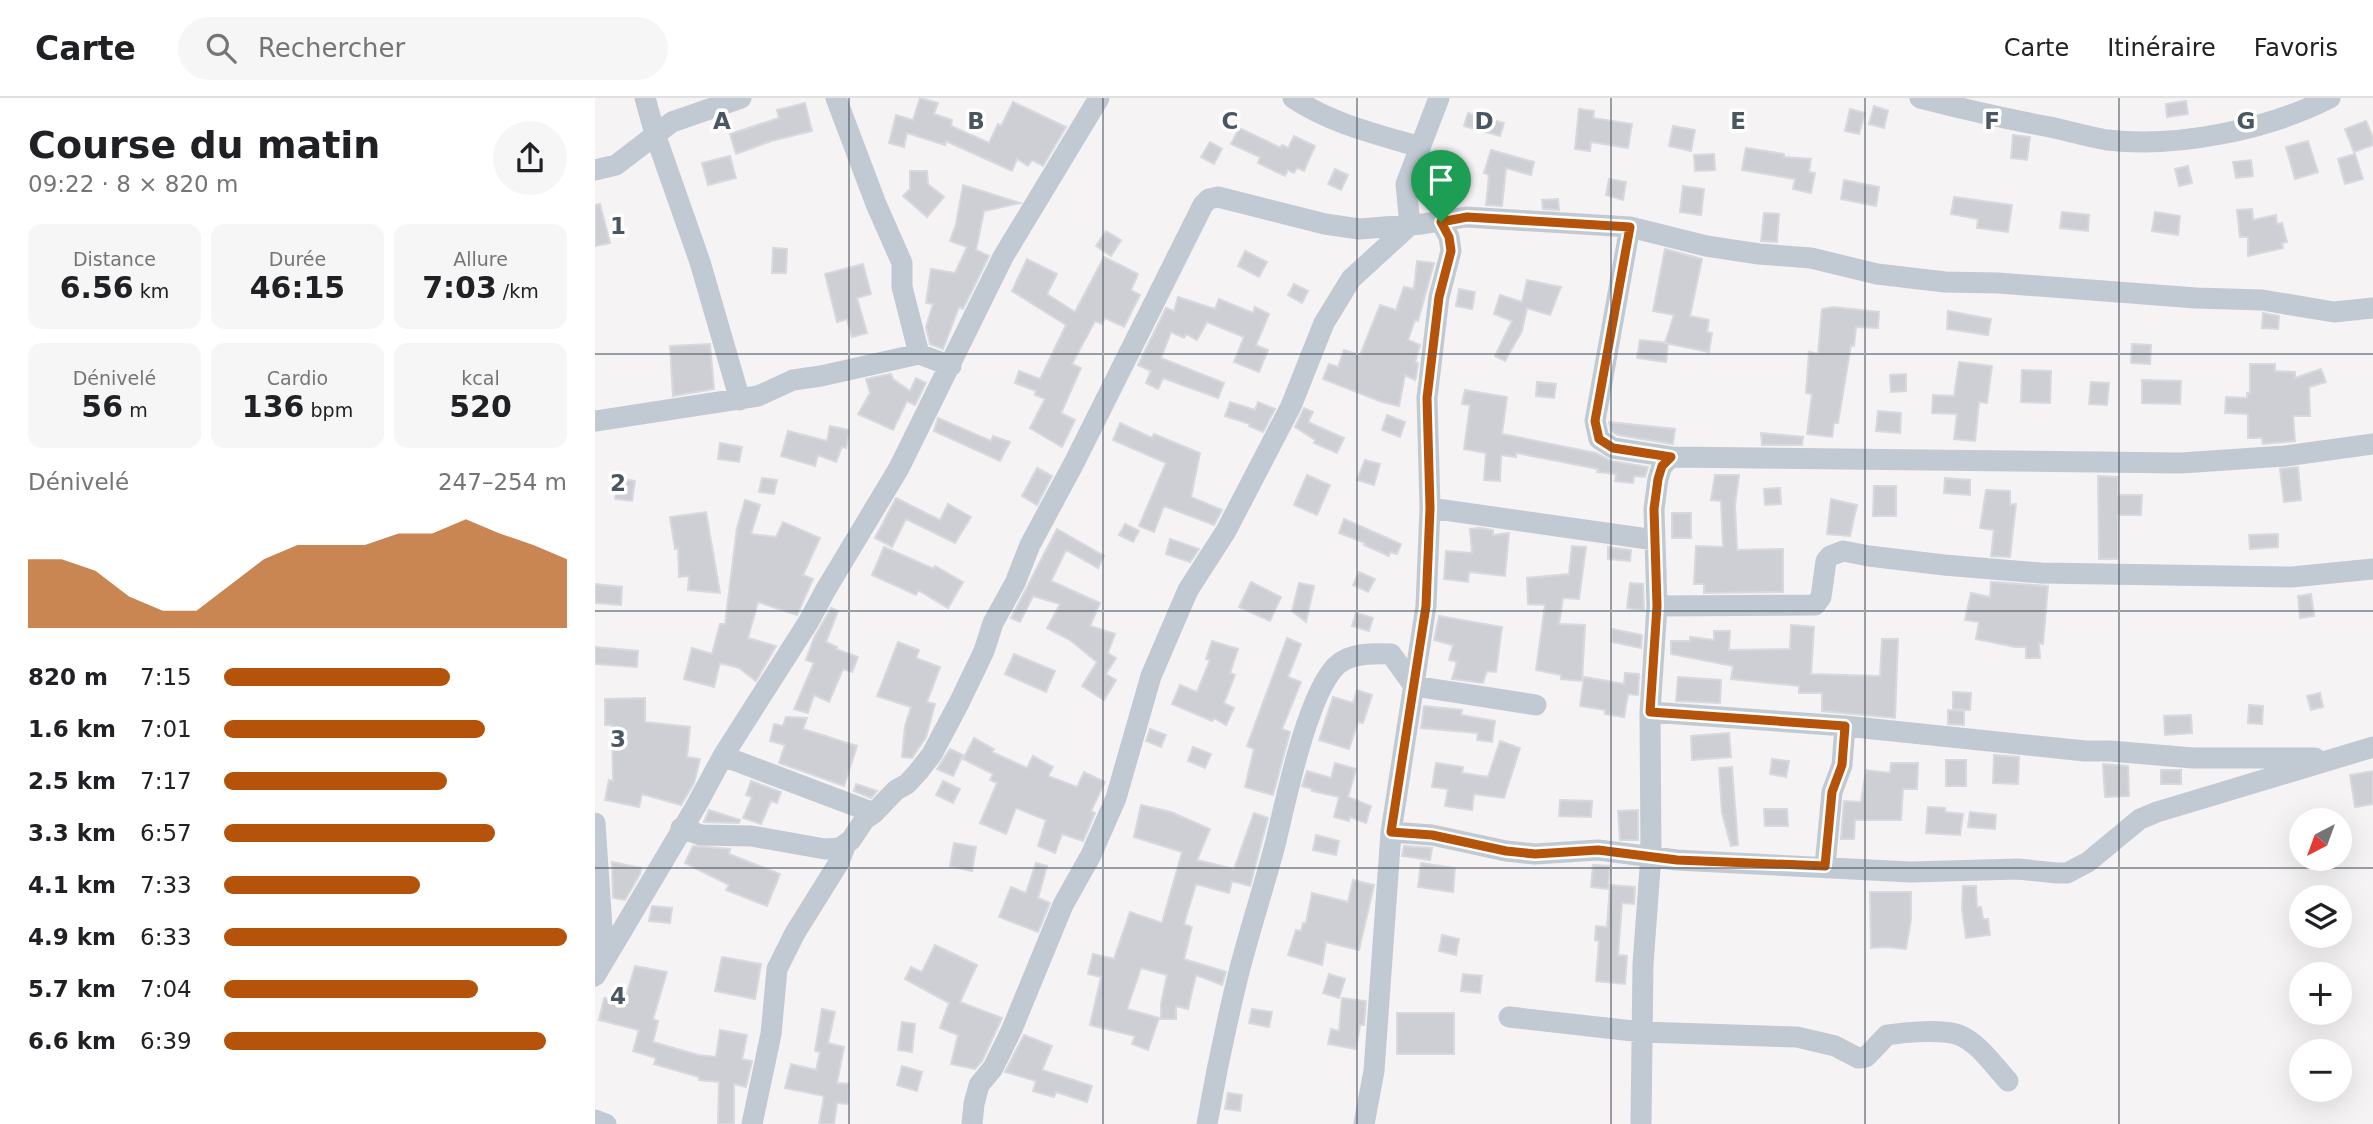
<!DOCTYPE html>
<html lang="fr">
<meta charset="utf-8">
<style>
body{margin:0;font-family:"DejaVu Sans",sans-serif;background:#f6f6f6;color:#202124;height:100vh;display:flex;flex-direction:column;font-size:26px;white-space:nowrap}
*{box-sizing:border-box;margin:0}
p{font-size:23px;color:#757577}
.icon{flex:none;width:38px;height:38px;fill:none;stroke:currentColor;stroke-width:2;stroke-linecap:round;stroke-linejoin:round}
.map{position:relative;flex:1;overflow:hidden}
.sheet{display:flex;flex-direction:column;background:#fff;width:595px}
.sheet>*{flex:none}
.needle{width:46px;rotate:221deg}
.fabs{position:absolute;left:1694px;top:710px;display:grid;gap:14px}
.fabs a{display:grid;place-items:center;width:63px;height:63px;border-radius:50%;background:#fff;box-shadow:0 7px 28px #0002;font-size:35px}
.pin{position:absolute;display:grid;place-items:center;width:60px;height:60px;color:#fff;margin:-72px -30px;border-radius:50% 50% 50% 0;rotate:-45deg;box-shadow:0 0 7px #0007}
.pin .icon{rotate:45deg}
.round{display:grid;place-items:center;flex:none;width:74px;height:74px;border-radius:37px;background:#f6f6f6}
.overview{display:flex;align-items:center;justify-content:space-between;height:119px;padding:0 28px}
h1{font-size:38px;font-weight:600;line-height:52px}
.stats{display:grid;grid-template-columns:repeat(3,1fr);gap:10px;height:119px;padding:7px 28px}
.stats div{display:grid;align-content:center;border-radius:14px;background:#f6f6f6;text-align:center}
.stats b{font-size:30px;font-weight:600}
.stats small{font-size:19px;font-weight:400}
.stats p{font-size:19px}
.chart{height:196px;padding:14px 28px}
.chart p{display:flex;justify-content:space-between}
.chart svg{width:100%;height:126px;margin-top:7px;fill:#b45309;opacity:.7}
ul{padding:0 28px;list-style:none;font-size:23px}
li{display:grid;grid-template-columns:112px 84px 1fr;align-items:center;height:52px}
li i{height:18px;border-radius:9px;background:#b45309}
header{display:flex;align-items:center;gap:42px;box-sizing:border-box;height:98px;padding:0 35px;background:#fff;border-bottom:2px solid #e0e0e0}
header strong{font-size:33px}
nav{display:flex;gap:38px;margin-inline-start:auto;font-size:24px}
.search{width:490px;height:63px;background:#f6f6f6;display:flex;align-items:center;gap:18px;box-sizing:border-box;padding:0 24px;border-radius:38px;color:#757577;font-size:26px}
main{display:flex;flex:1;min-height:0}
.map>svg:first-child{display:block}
.building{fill:#cdcfd5;stroke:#d7d9de;stroke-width:2}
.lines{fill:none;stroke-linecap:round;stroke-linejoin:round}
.street{stroke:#c1cad2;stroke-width:21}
.route-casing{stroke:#fff;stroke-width:14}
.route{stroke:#b45309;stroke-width:9}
.grid{fill:none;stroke:#4a5661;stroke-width:2;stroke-opacity:0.55}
.grid-label{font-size:23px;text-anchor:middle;font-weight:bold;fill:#4a5661;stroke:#fff;stroke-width:7;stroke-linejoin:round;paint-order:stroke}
</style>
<header>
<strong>Carte</strong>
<div class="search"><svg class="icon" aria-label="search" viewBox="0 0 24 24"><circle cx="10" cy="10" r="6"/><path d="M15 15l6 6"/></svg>Rechercher</div>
<nav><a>Carte</a><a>Itinéraire</a><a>Favoris</a></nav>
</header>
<main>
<section class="sheet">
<div class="overview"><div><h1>Course du matin</h1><p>09:22 · 8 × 820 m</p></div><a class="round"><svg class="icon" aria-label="share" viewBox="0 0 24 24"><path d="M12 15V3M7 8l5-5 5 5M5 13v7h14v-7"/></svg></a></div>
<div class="stats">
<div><p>Distance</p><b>6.56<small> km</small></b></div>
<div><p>Durée</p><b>46:15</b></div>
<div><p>Allure</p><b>7:03<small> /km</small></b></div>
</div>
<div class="stats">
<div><p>Dénivelé</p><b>56<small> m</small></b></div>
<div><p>Cardio</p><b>136<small> bpm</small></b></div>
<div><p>kcal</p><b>520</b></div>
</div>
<div class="chart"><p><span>Dénivelé</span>247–254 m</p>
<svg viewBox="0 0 160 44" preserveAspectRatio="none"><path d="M0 44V20L10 20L20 24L30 33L40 38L50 38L60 29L70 20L80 15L90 15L100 15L110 11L120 11L130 6L140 11L150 15L160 20V44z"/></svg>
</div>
<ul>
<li><b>820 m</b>7:15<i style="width:66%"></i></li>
<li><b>1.6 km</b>7:01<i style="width:76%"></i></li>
<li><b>2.5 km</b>7:17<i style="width:65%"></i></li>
<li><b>3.3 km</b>6:57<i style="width:79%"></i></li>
<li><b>4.1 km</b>7:33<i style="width:57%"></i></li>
<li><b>4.9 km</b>6:33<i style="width:100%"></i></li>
<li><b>5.7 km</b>7:04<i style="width:74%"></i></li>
<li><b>6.6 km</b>6:39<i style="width:94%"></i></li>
</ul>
</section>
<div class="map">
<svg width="1778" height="1026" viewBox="0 0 1778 1026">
<rect width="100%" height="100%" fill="#f5f3f3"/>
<!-- building -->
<path class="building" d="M325 0 343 5 339 16 357 22 356 28 394 45 403 26 406 28 418 4 471 29 448 68 437 62 433 68 422 61 417 73 351 43 350 47 312 35 309 49 294 45 301 17 318 22Z
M1591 3 1593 16 1572 19 1571 6Z
M210 5 217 33 176 43 141 56 135 36 184 20 182 12Z
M1279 8 1293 13 1289 30 1274 26Z
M984 11 999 13 998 20 1037 26 1033 50 996 44 995 53 980 51Z
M1255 11 1270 15 1264 36 1250 33Z
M873 15 909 25 905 38 869 28Z
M1771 23 1778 40V47L1759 54 1750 31Z
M1078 28 1100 32 1096 53 1074 48Z
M644 30 686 50 687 47 693 50 699 38 720 48 709 73 702 70 699 75 693 72 690 78 663 65 665 59 636 46Z
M1418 37 1435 39 1432 62 1416 60Z
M1713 43 1723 74 1700 81 1691 49Z
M615 44 627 51 619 66 606 59Z
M1151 50 1189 56V59L1216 61 1214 74 1220 75 1216 95 1198 91 1200 81 1147 72Z
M896 52 939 64 936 77 911 70 907 108 891 107 894 77 889 75Z
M1119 56 1120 72 1100 73 1099 57Z
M1760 56 1768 81 1750 86 1743 61Z
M135 58 141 80 113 87 107 65Z
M1656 62 1658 78 1641 80 1638 64Z
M1593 68 1597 85 1584 88 1580 71Z
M740 71 753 77 746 92 733 86Z
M315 73H332L333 86 349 99 332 119 308 98 315 91Z
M849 78 864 81 860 103 845 100Z
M1014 81 1031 84 1028 102 1011 97Z
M1249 82 1284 89 1281 108 1246 101Z
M368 87 425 105 389 113 381 152 394 158 368 211 364 209 348 251 335 246 331 229 338 206 331 205 336 171 360 175 372 149 355 143 361 126Z
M1088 88 1109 91 1106 117 1085 114Z
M1359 99 1417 107 1413 134 1382 130 1383 121 1356 116Z
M963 101 964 112 948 111 947 102Z
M5 106 15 145 0 148V107Z
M1657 111 1658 122 1681 117 1682 126 1687 125 1692 144 1687 145 1688 150 1653 158V139H1645L1642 112Z
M1467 114 1494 117 1493 133 1465 130Z
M1560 114 1585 118 1583 137 1557 133Z
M1169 115 1184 116 1182 144 1166 143Z
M511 133 526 142 516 158 501 148Z
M178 150 192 151 191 175H177Z
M1070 151 1107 161 1095 218 1114 222 1112 234 1117 235 1114 254 1070 245 1079 217 1058 213Z
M650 153 672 164 664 179 643 168Z
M509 159 543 176 536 192 545 197 529 229 510 220 507 226 500 223 477 266 486 270 466 315 480 322 467 349 435 330 450 301 440 297 441 293 420 285 424 273 445 281 471 227 417 193 432 161 462 176 452 196 480 214Z
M822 163 839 165 823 223 820 222 813 242 825 247 820 264 823 265 821 280 820 282 810 277 804 308 787 304 728 281 734 266 743 269 749 252 765 257 785 207 801 212 809 189 819 191Z
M268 166 276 196 262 200 272 235 257 239 252 221 242 224 230 176Z
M932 182 966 189 955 217 932 210 927 233 910 263 900 258 917 223 899 216 905 197 927 204Z
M699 186 713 193 707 205 693 197Z
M864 191 880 194 877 211 861 208Z
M583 199 620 211 624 201 658 215 660 209 674 216 661 247 673 252 664 274 639 264 649 239 612 224 602 242 591 236 589 240 576 234 566 260 629 285 623 300 568 280 563 291 551 285 556 273 543 267 571 210 579 213Z
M1238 209 1284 214 1283 230 1261 229 1259 248 1256 247 1243 325H1239L1237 339 1212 336 1217 296 1211 295 1214 254 1223 256 1227 211Z
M1353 213 1396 221 1393 237 1352 231Z
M1668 215 1684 218 1683 231 1667 230Z
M1045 242 1073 245 1071 264 1042 260Z
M115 246 119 291 78 298 75 248Z
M1537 246 1556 247 1555 266 1536 265Z
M1364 264 1397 268 1392 305 1384 304 1380 343 1359 341 1362 316 1337 315 1338 297 1359 298Z
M1655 266H1680V273L1700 274V280L1726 271 1731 284 1714 289 1715 318H1698L1700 343 1668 346 1667 340H1653V316L1630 315 1631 299 1652 300V295H1655Z
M1427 272 1456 273 1455 305 1426 304Z
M296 276 298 281 315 293 321 280 331 285 320 307 312 303 298 332 263 316 275 295 271 281Z
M1311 276V293L1296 294 1295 277Z
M1547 282 1586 283 1585 306 1547 305Z
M942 284 961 286 959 300 941 298Z
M1496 284 1514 285 1512 307 1494 306Z
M870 292 912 299 907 336 1001 355 1016 363 1053 369 1050 379 1039 378 1038 385 1020 383 1021 376 1002 374 1003 371 921 355V359L906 357 905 383 889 382 891 355 869 351 875 307 867 306Z
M635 304 660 312 663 304 680 311 668 334 654 328 655 326 630 318Z
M709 310 718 314 713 324 749 340 742 355 719 345 720 342 700 329Z
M1283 313 1306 315 1305 335 1281 333Z
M792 317 810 324 805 339 787 332Z
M343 320 396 343 398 338 415 344 405 363 339 333Z
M1014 324 1080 331 1078 346 1023 337 1016 333Z
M525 325 557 340 559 336 605 355 596 399 627 412 619 427 569 408 559 434 544 428 571 365 518 342Z
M235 328 254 332 251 350 247 349 241 364 223 357 220 368 186 358 193 333 232 343Z
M1166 335 1208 339 1207 347H1167Z
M125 345 147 349 144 364 123 361Z
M770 362 785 366 779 387 762 382Z
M1703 369 1706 402 1689 404 1685 371Z
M442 370 457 378 442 407 427 398Z
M712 377 735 387 722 417 699 407Z
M1120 377H1144L1140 407 1142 452 1188 451V494L1109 495V486H1099L1101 448 1128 449 1126 403 1116 402Z
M1503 378 1523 379V397H1547L1546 417H1523V461H1504Z
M24 380 40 383 37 403 20 401Z
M167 380 182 382 179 396 164 394Z
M1350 380 1375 382V397L1349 395Z
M1279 388H1301V418H1278Z
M1185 390 1186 406 1170 407 1169 391Z
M1391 392 1415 393V407L1421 406 1415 459 1396 458 1399 432 1385 430Z
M301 400 345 422 353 406 376 419 360 445 311 421 297 449 280 440Z
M1236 401 1262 407 1255 438 1232 436Z
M150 402 165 407 156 436 181 439 188 424 225 440 208 477 218 481 202 517 163 504 153 540 181 548 161 583 144 570 125 565 119 589 89 581 97 550 117 556 125 526H130L142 430Z
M111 414 125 495 93 492 94 478 84 479 83 450 80 451 75 419Z
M1077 415H1096V440H1077Z
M749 421 806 446 802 456 795 454 794 458 769 447 770 445 744 435Z
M530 426 544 433 538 444 524 437Z
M885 430 898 432V437L914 435 910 478 874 474 873 484 849 481 851 453 877 455 875 431Z
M462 431 509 458 503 470 471 452 456 483 505 505 495 528 520 536 513 555 521 560 511 576 521 582 509 602 487 588 502 564 475 542 452 530 465 506 438 498 425 524 416 520Z
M1683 436V449L1655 451 1654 437Z
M575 441 604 451 595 464 571 456Z
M977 448 991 449 984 501 968 500 964 526 990 527 987 583 966 581V577L941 572 950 507 933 506 932 480 974 476Z
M289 449 339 471 340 468 368 484 353 510 323 492 321 497 277 477Z
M1013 449 1036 452 1035 463 1013 461Z
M764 474 780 481 773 494 758 487Z
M656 484 686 499 675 523 644 509Z
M1396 484 1453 488 1448 546 1444 545 1445 560H1431V549H1420L1381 541 1384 524 1370 522 1376 495 1395 499Z
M704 485 719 488 711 524 697 513Z
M1035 485 1048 486 1049 512 1032 510Z
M0 486 27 489 26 507 0 505Z
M1716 496 1719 518 1705 520 1703 498Z
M236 510 243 513 231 544 242 549 241 551 263 559 257 574 248 571 234 604 219 597 213 615 199 611 219 565 211 562 219 540Z
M761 515 778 520 774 533 757 528Z
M844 518 907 529 901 574 892 573 888 585 857 581 862 564 854 562 858 547 839 542Z
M1196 527 1219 529 1216 576 1285 578 1287 541H1303L1300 620 1227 613V595H1204V588L1136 581 1138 568 1076 556V543H1095V539L1119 542V533H1135L1134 552 1195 551Z
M1017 531 1047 537 1046 550 1017 544Z
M692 540 706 546 693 579 706 584 687 631 695 634 678 697 650 689 659 651 652 648Z
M617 543 643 551 635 575 640 577 629 605 639 610 631 627 619 620 617 623 577 606 585 587 602 594 615 562 611 561Z
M303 544 324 552 321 560 345 569 332 604 340 606 331 639 317 660 307 659 310 628 316 609 282 598Z
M0 549 43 553 42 569 0 566Z
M419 556 460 573 451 594 410 576Z
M1030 575 1044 576 1043 597 1033 596 1029 619 1010 616V612L985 608 989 579 1029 586Z
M1083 579 1126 582 1125 605 1081 603Z
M762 592 777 597 768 625 763 624 754 651 724 642 738 599 758 605Z
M1358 594 1376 595 1375 612 1358 611Z
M1725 595 1728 609 1716 612 1712 598Z
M50 600V624L95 629 92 659 105 661 99 685 86 707 47 696 44 709 10 702 14 682 18 683 17 627H10V601Z
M1654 607 1668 608 1667 626 1653 625Z
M829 608 867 612 866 617 900 623 897 644 882 642 883 635 826 630Z
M1353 612 1369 613V627L1353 626Z
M1596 617 1597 635 1570 637 1569 618Z
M191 619 212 620 208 631 262 648 249 688 184 665 190 647 175 643 179 626 188 628Z
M555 631 571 637 566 649 551 643Z
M1134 635 1136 659 1097 662 1096 638Z
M379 640 399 651 397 654 432 670 438 658 458 669 453 678 482 689 489 674 510 684 496 713 500 715 488 743 467 736 460 755 443 748 451 722 421 710 411 736 385 725 402 685 395 682 398 676 368 661Z
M905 643 925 650 909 700 879 696 877 712 850 708 853 691 837 689 841 665 868 669 867 675 893 679Z
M598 649 616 656 610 670 593 663Z
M355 651 368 657 358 678 342 671Z
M1399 657 1424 659 1423 686 1398 685Z
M1177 661 1194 663 1191 679 1175 676Z
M1351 662H1371V688H1351Z
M740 665 761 671 753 699 776 708 771 725 755 719 754 723 739 719 744 699 717 693V691L707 688 712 673 736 680Z
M1296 665H1323L1322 691H1308L1306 722H1260L1259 741H1246L1249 703 1266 704 1271 672 1295 675Z
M1508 666 1533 668 1534 698 1510 699Z
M1137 669 1143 747 1136 748 1127 715 1124 670Z
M1566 672H1586V686H1566Z
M1778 673V706L1760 709 1755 677Z
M156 683 186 694 182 705 176 703 166 726 148 720 157 699 151 697Z
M348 683 365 691 358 705 341 697Z
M261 686 282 693 276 700 259 693Z
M965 702 997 703 996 719 964 718Z
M546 707 576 714 615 731 602 762 639 771 659 715 673 720 655 788 637 783 634 795 601 786 589 826 597 829 589 861 631 874 627 887 601 877 593 911 581 908V921H566V906L572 877 546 870 532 911 564 920 553 952 537 946 540 938 495 927 506 879 493 876 498 856 519 861 535 814 567 825 587 754 539 739Z
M1333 709 1350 710V714L1368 716 1365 737 1331 735Z
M1169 711H1192L1193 728H1170Z
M114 712 145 722 144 725 109 724Z
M1043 712V742H1025L1023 713Z
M1375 714 1401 717 1400 731 1373 729Z
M721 737 744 743 741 757 718 752Z
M359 745 381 749 377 773 355 768Z
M98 748 135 751 134 756 185 776 172 808 131 792 134 787 90 765Z
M809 748 837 750 835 762 807 758Z
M17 764 46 770 45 776 30 802 18 800Z
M441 765 452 768 443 800 455 805 443 834 404 819 416 789 431 795Z
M826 765 860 770 858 794 823 789Z
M998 767 1015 768 1013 791 996 789Z
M758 782 779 787 764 852 731 844 727 867 693 857 701 832 706 833 708 825H711L717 795 753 804Z
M1015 787 1040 789 1039 806 1027 805 1023 857 1032 858 1030 886 1001 883 1004 843 1000 842 1001 828 1012 829Z
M1368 788H1381L1382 809H1386L1388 821H1393L1395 837 1371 840 1367 811Z
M1275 794H1316V821L1311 851 1292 849 1276 850Z
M57 808 77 810 75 825 54 823Z
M847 837 864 841 861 857 844 853Z
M340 847 382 867 365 904 407 920 387 963 380 971 356 966 363 937 345 930 354 905 310 881 316 869 327 874Z
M127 859 166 866 160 901 120 893Z
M40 868 72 874 58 921 63 923 58 944 103 957 121 959 125 932 152 937 147 961 157 963 151 989 139 986V1026H123L124 984 104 982V979L59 966 61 960 38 953 44 932 4 922 9 900 29 905Z
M734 876 750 881 744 900 728 895Z
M868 876 887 878 885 895 866 893Z
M747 900 771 903 769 927H765L761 951 733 946 736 931 744 933Z
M227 911 240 914 233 945 249 949 242 985 254 986 253 1006 242 1005 239 1026H224L229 998 190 990 196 966 221 972 225 954 220 953Z
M657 911 677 914 674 929 654 925Z
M802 915H859V956H802Z
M307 924 320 926 317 954 303 952Z
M429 937 457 948 447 972 497 988 492 1004 461 994 459 999 438 993 441 983 410 974Z
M307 968 327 974 322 993 302 987Z
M633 995 647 997 645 1013 630 1011Z"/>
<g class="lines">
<!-- street -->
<path class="street" d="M50 0 60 36 105 164 145 302
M241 0 281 106 307 165V189L324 256
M698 0C737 26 781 36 825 49
M1325 0C1368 11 1411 21 1455 29 1474 33 1493 39 1512 42 1582 50 1672 32 1735 0
M0 72 21 67 77 24 146 0
M1035 129 1000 323 1004 341 1018 350 1076 359 1586 365 1690 358 1778 346
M0 323 163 298 198 282 226 278 324 256 356 268
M835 410 1060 442
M1062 508 1220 507 1226 499 1231 463 1235 458 1248 453 1274 458 1349 467 1446 475 1697 479 1778 471
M1055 614 1250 628
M128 658 279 715
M0 725 9 860
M86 730 106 737 156 738 230 751 245 750 256 742 270 721 279 715 301 692 312 686 323 674 337 656 364 605 389 553 398 525 420 485 435 447 479 365 608 107 614 101 623 99 730 126 764 131 827 126 871 119 1035 129 1111 148 1164 156 1216 160 1282 176 1350 184 1403 185 1601 200 1667 202 1739 214 1778 210
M796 734 837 737 911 753 940 756 1003 752 1082 762 1276 772 1316 774 1423 771 1462 775H1472L1493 764 1545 721 1562 714 1778 649
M1230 768 1237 694 1247 667 1250 628 1490 653H1515L1598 660H1720
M0 878 101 708 128 658 214 523 230 493 304 370 408 159 504 0
M914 919 1047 934 1202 939 1240 948 1263 960 1271 959 1292 937C1310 934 1347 931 1364 937 1384 945 1399 968 1413 983
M0 1022 11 1026
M157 1026 176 936 182 871 200 835 243 766 251 746
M377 1026 379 1006 384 987 398 970 417 931 468 807 496 757 521 700 556 578 593 492 631 433 696 308 729 225 756 181 815 127 811 86 844 0
M612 1026C621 974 632 922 645 870 656 828 670 785 681 743 691 701 712 598 741 568 754 555 778 555 796 556L819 588 941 607
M769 1026 779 973 796 734 831 508 835 410 832 300 844 199 856 153 854 139 846 124
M1046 1026 1048 866 1056 757 1055 614 1062 508 1059 411 1063 381 1067 368 1076 359"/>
</g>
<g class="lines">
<!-- route casing -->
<g class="route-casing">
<path id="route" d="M872 119 1035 129 1000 323 1004 341 1018 350 1076 359 1067 368 1063 381 1059 411 1062 508 1055 614 1250 628 1247 667 1237 694 1230 768 1082 762 1003 752 940 756 911 753 837 737 796 734 831 508 835 410 832 300 844 199 856 153 854 139 846 124Z"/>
</g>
<!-- route -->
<use href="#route" class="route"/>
</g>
<!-- grid -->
<path class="grid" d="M254 0V1026M508 0V1026M762 0V1026M1016 0V1026M1270 0V1026M1524 0V1026M0 256H1778M0 513H1778M0 770H1778"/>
<g class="grid-label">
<text x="127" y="31">A</text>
<text x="381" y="31">B</text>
<text x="635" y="31">C</text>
<text x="889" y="31">D</text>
<text x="1143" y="31">E</text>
<text x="1397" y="31">F</text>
<text x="1651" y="31">G</text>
<text x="23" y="136">1</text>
<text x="23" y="393">2</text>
<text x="23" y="649">3</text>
<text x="23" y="906">4</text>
</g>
</svg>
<div class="fabs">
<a><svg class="needle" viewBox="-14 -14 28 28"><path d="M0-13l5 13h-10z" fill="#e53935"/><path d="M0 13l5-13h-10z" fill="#757577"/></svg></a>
<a><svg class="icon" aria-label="layers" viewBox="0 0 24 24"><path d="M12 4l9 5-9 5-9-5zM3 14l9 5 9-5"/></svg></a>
<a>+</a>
<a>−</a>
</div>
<div class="pin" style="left:846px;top:124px;background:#1e9e55"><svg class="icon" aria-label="arrive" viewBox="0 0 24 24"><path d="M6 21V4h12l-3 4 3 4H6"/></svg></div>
</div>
</main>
